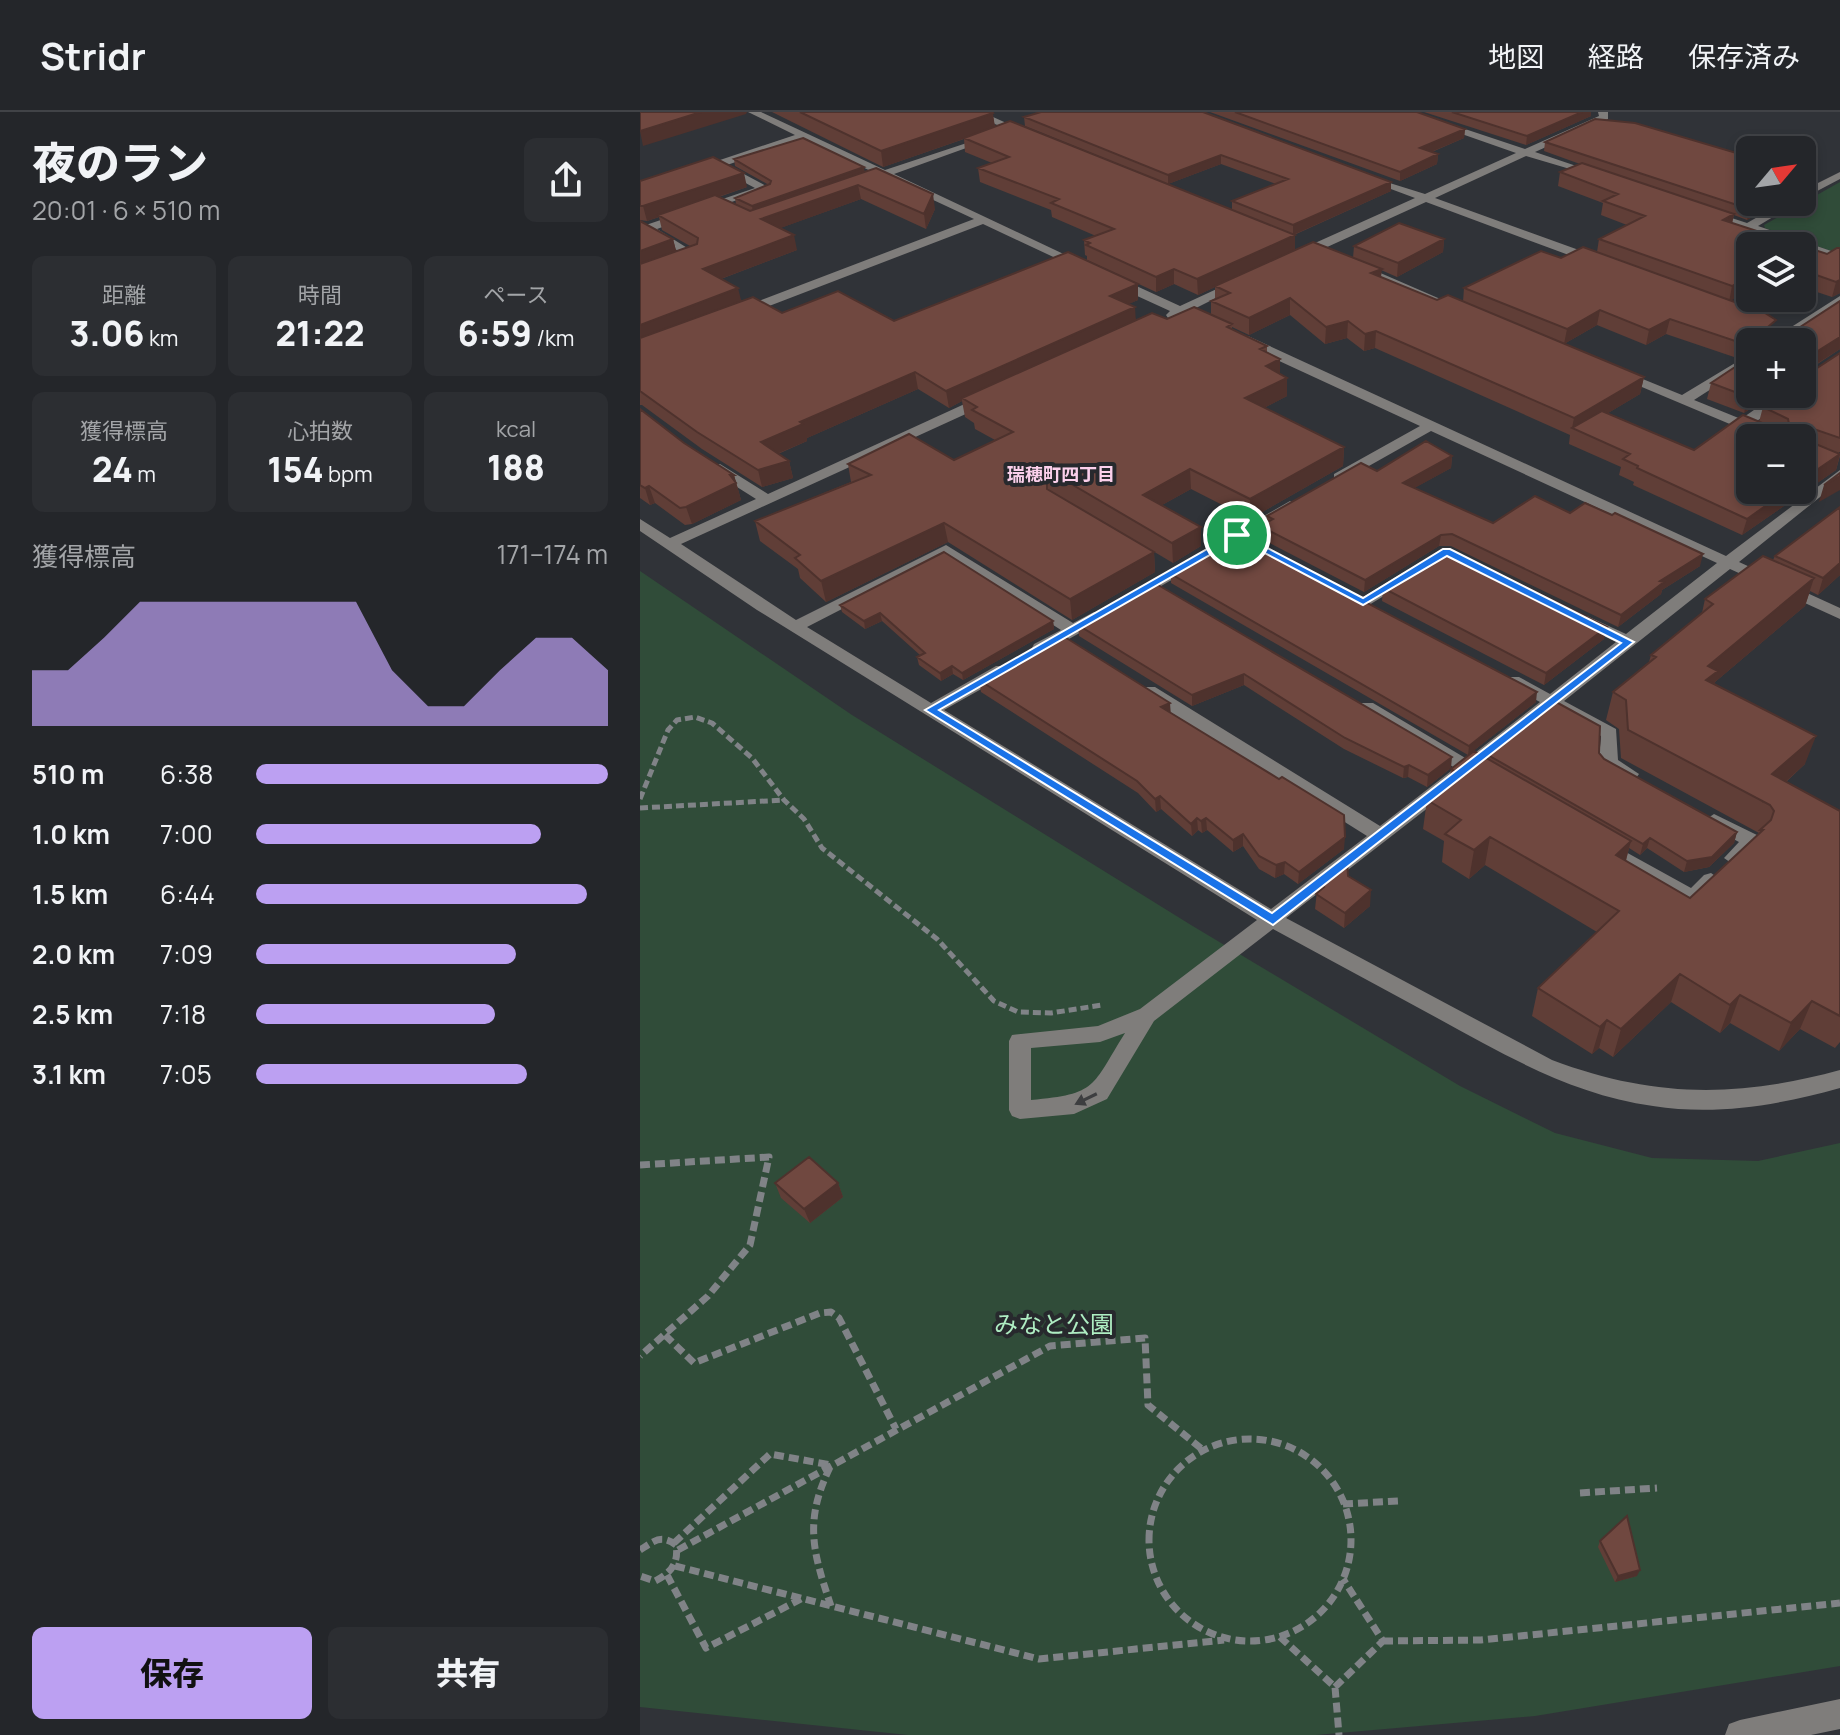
<!DOCTYPE html>
<html lang="ja">
<meta charset="utf-8">
<style>
body{margin:0;font-family:Manrope,"Noto Sans JP",sans-serif;background:#2c2e32;color:#f1f3f6;height:100vh;display:flex;flex-direction:column;font-size:30px;white-space:nowrap}
*{box-sizing:border-box;margin:0}
p{font-size:26px;color:#a3a5a8}
.icon{flex:none;width:44px;height:44px;fill:none;stroke:currentColor;stroke-width:2;stroke-linecap:round;stroke-linejoin:round}
.map{position:relative;flex:1;overflow:hidden}
.sheet{display:flex;flex-direction:column;background:#24262a;width:640px}
.sheet>*{flex:none}
.needle{width:52px;rotate:61deg}
.fabs{position:absolute;left:1096px;top:24px;display:grid;gap:16px}
.fabs a{display:grid;place-items:center;width:80px;height:80px;border-radius:12px;background:#24262a;box-shadow:0 4px 12px #0003,0 0 0 2px #414347;font-size:40px}
.pin{position:absolute;display:grid;place-items:center;width:68px;height:68px;color:#fff;margin:-34px;border:4px solid #fff;border-radius:50%;box-shadow:0 2px 8px #0007}
.round{display:grid;place-items:center;flex:none;width:84px;height:84px;border-radius:12px;background:#2c2e32}
.headline{display:flex;align-items:center;justify-content:space-between;height:136px;padding:0 32px}
h1{font-size:44px;font-weight:800;line-height:60px}
.stats{display:grid;grid-template-columns:repeat(3,1fr);gap:12px;height:136px;padding:8px 32px}
.stats div{display:grid;align-content:center;border-radius:12px;background:#2c2e32;text-align:center}
.stats b{font-size:34px;font-weight:800}
.stats small{font-size:22px;font-weight:400}
.stats p{font-size:22px}
.chart{height:224px;padding:16px 32px}
.chart p{display:flex;justify-content:space-between}
.chart svg{width:100%;height:144px;margin-top:8px;fill:#bca0f2;opacity:.7}
.primary-button{display:flex;gap:16px;margin-top:auto;padding:16px 32px}
.primary-button a{flex:1;height:92px;border-radius:12px;background:#bca0f2;color:#111;font-size:32px;font-weight:800;line-height:92px;text-align:center}
.primary-button a+a{background:#2c2e32;color:#f1f3f6}
ul{padding:0 32px;list-style:none;font-size:26px}
li{display:grid;grid-template-columns:128px 96px 1fr;align-items:center;height:60px}
li i{height:20px;border-radius:10px;background:#bca0f2}
header{display:flex;align-items:center;gap:48px;box-sizing:border-box;height:112px;padding:0 40px;background:#24262a;border-bottom:2px solid #414347}
header strong{font-size:38px}
nav{display:flex;gap:44px;margin-inline-start:auto;font-size:28px}
main{display:flex;flex:1;min-height:0}
.map>svg:first-child{display:block}
.green{fill:#304c39}
.lines{fill:none;stroke-linecap:round;stroke-linejoin:round}
.path-far1{stroke:#808387;stroke-width:5;stroke-dasharray:8 4;stroke-linecap:butt}
.path{stroke:#808387;stroke-width:7;stroke-dasharray:10 5;stroke-linecap:butt}
.minor{fill:#7f7d7b;fill-rule:evenodd}
.wall{fill:#603e37;fill-rule:evenodd}
.shaded-wall{fill:#4e322d}
.building{fill:#704840;stroke:#4e322d;stroke-width:2}
.oneway{fill:#3d3e40}
.route{fill:#1a73e8;stroke:#fff;stroke-width:2;fill-rule:evenodd}
.labels{text-anchor:middle;dominant-baseline:central;stroke-width:8;stroke-linejoin:round;paint-order:stroke}
.far-neighbourhood-label{font-size:18px;font-weight:bold;fill:#fbd0eb;stroke:#27292d}
.near-park-label{font-size:24px;fill:#aeedc2;stroke:#27292d}
</style>
<header>
<strong>Stridr</strong>
<nav><a>地図</a><a>経路</a><a>保存済み</a></nav>
</header>
<main>
<section class="sheet">
<div class="headline"><div><h1>夜のラン</h1><p>20:01 · 6 × 510 m</p></div><a class="round"><svg class="icon" aria-label="share" viewBox="0 0 24 24"><path d="M12 15V3M7 8l5-5 5 5M5 13v7h14v-7"/></svg></a></div>
<div class="stats">
<div><p>距離</p><b>3.06<small> km</small></b></div>
<div><p>時間</p><b>21:22</b></div>
<div><p>ペース</p><b>6:59<small> /km</small></b></div>
</div>
<div class="stats">
<div><p>獲得標高</p><b>24<small> m</small></b></div>
<div><p>心拍数</p><b>154<small> bpm</small></b></div>
<div><p>kcal</p><b>188</b></div>
</div>
<div class="chart"><p><span>獲得標高</span>171–174 m</p>
<svg viewBox="0 0 160 44" preserveAspectRatio="none"><path d="M0 44V27L10 27L20 17L30 6L40 6L50 6L60 6L70 6L80 6L90 6L100 27L110 38L120 38L130 27L140 17L150 17L160 27V44z"/></svg>
</div>
<ul>
<li><b>510 m</b>6:38<i style="width:100%"></i></li>
<li><b>1.0 km</b>7:00<i style="width:81%"></i></li>
<li><b>1.5 km</b>6:44<i style="width:94%"></i></li>
<li><b>2.0 km</b>7:09<i style="width:74%"></i></li>
<li><b>2.5 km</b>7:18<i style="width:68%"></i></li>
<li><b>3.1 km</b>7:05<i style="width:77%"></i></li>
</ul>
<div class="primary-button"><a>保存</a><a>共有</a></div>
</section>
<div class="map">
<svg width="1200" height="1623" viewBox="0 0 1200 1623">
<rect width="100%" height="100%" fill="#303338"/>
<!-- green -->
<path class="green" d="M1200 70V142L1125 116 1124 113Z
M0 459 212 603 551 813 820 974 915 1021 1012 1046 1118 1049 1200 1031V1554L895 1604 676 1623H268L0 1595Z"/>
<g class="lines">
<!-- path-far1 -->
<path class="path-far1" d="M0 687 28 618 37 608 55 605 72 611 112 646 144 688 164 707 182 736 297 827 354 889 378 900 411 901 462 893
M0 696 144 688"/>
<!-- path -->
<path class="path" d="M0 1053 129 1045 110 1133 68 1184 0 1244
M25 1223 54 1251 180 1201 191 1200 199 1206 256 1317
M509 1428a101 101 0 1 1 202 0a101 101 0 1 1-202 0Z
M940 1381 1017 1376
M703 1392 758 1389
M34 1431 130 1342 191 1353C164 1408 172 1438 191 1494
M0 1438C14 1429 21 1422 36 1433 39 1451 31 1461 15 1469L0 1464
M38 1438 410 1234 505 1226 508 1293 563 1338
M35 1454 399 1547 584 1528
M27 1463 66 1536 161 1487
M640 1525 695 1575 699 1623
M743 1529 841 1528 1200 1491
M695 1575 743 1529 703 1467"/>
<!-- minor -->
<path class="minor" d="M108 0H121L245 58 354 22V26L254 62 449 154 439 157 343 112 103 204H95V198L334 107 244 65 233 66 235 61 163 27 87 53 130 76 17 117 60 144 0 167V159L45 143 3 118V114L115 76 77 56H68V52L155 23Z
M328 0H342L393 23 384 25Z
M759 0H774L885 37 959 4 958 0H968V7L895 40 957 61V65L886 44 795 86 961 146V152H953L786 90 663 146H655V140L775 86 724 67V63L785 82 876 41Z
M1200 60V67L1162 87V79Z
M1144 90H1158L1118 114 1200 142V150L1061 101 1067 98 1107 111Z
M714 153H722L828 199 818 202 714 159Z
M471 166H479L540 194 594 169 604 172 550 199 570 208 572 211 566 215 540 204 528 206 526 203 530 199 471 172Z
M1200 184V193L1143 230H1128Z
M598 224H608L1086 444 1200 358V369L1099 450 1200 496V507L1090 457 924 589 976 617 978 648 999 662 996 666C987 669 964 662 960 651 958 645 961 631 961 624L913 598 840 655 852 665 849 669 843 671 829 664 646 806 912 948C1013 986 1097 986 1200 958V976C1139 993 1077 1004 1013 994 934 983 868 945 799 907 744 877 688 847 633 817L514 909 467 987 434 1002 380 1007 372 1004 369 998V929L372 923 458 914 500 897 617 808 117 498 0 419V407L30 426 116 387 70 358V352H80L128 382 342 284H352V290L41 432 156 508 306 433 433 511 454 500H466V506L406 540H394L392 536 394 532 421 518 305 444 167 515 291 591 356 554H368L370 558 368 562 304 598 631 797 727 724 503 583 500 579 503 575H515L740 714 815 656 721 599 718 595 721 591H733L827 647 900 590 867 573 864 569 867 565H879L910 582 976 530 935 510V504H947L986 522 1077 451 791 319 704 368H694V362L780 314 598 230ZM485 921C451 975 458 982 391 988V936L460 930Z
M1110 242V252L1054 288 1101 307 1137 282H1153L1113 312 1142 326H1123L971 262 983 259 1042 283Z
M650 389 657 393 655 396 497 488H485L483 485Z
M764 460 770 462V468L729 493H717L715 490Z
M1074 702 1119 724 1121 729 1101 751 1094 753 1084 746 1099 730 1067 713 1065 708Z
M964 728 1051 776 1064 763 1071 761 1081 768 1060 791H1046L957 740 954 735 957 730Z
M1200 1587V1617L1171 1623H1085L1089 1612 1100 1608Z"/>
</g>
<!-- wall -->
<path class="wall" d="M132 0H352L355 15 592 98V89L636 72 581 52 528 72 385 14 384 5 401 0 751 79 654 123 655 138 713 146 714 134 804 127 803 140 757 165 741 158V166L797 188 823 190 824 176 921 146 957 140 959 127 987 113 961 103 963 91 918 74 920 60 940 52 904 39 905 30 1110 90H1131L1129 95 1107 108 1094 103 1092 111 1187 142 1200 181 1192 185 1162 175V134H1110L1090 189 1133 217 1154 219 1200 189V237L1164 261 1168 262 1200 241V340H1199L1200 344 1196 358 1102 423 993 373 994 370 979 363 981 355 929 332 930 323 735 236 724 239 707 226 685 232 650 203 609 223 592 215V217L627 234V240L640 247V262L647 284 624 296 704 335 703 354 610 407 551 377 522 393 561 415V434L533 451 422 385 514 440 515 460 432 508 308 430 186 490 160 466 158 457 120 429 115 409 211 370 208 352 314 348 355 328 335 317 334 311 325 305 322 289 309 296 278 277 167 326V329L138 342 149 349 153 366 122 375 62 337 2 293H0V109L33 127 36 139 50 134 22 118 19 105 7 109 0 108V69L107 75 79 85 96 92 95 86 129 73 95 54 94 47 225 60 295 97 286 117 221 87 140 116 157 138 81 167 102 189 142 201 254 209 498 172V188L488 192 496 208 527 207 571 203V189L575 187V175L558 183 534 172 516 180 447 148V144L445 143 444 128 456 124 412 105 411 98 340 70 338 56 352 51 325 40 324 27 243 55ZM957 213 1006 233 1026 222 1097 246 1110 241V230H1162V282L1123 295 1119 310 1054 338 968 301 1000 282 1004 265 924 232Z
M570 0H777L825 17 824 26 792 40 798 42 797 52 760 69Z
M784 0H951V4L886 33Z
M1071 271 1110 282H1132L1104 301 1067 287Z
M0 297 44 331 94 363 101 388 52 412 45 413 15 391 10 393 0 386Z
M812 344 811 356 774 376 853 411 930 401 1060 454 1022 478 1021 482 978 515 811 434H799L724 480 620 426V414L627 410V404L737 359Z
M583 437 896 590 828 643 531 471V462Z
M1135 444 1200 463 1178 483 1170 479 1165 494 1075 570 1074 572 1165 652 1146 670 1200 699V930L1195 936 1160 917 1139 939 1090 911 1080 921 1031 890 973 945 959 936 952 942 892 904 898 876 957 820 845 753 829 767 802 750 804 729 783 717 787 688 809 670 811 657 847 647 848 643 959 641 964 647 1097 720 1094 731 1069 755 1044 760 1007 736 1000 743 989 736 986 749 1050 786 1119 721 981 646 979 617 966 608 973 580 1009 550 1011 543 1062 501 1065 487 1133 448Z
M513 470 811 656 787 675 768 665 763 666 704 637 604 573 552 594 439 524 438 513Z
M743 476 967 515 964 527 904 573 742 489Z
M200 493 413 509 414 517 323 568 313 562 301 569 279 553 277 545 280 543 242 509 225 517 202 500Z
M339 568 530 601 704 737 658 772 644 762 635 766 619 757 603 734 593 740 567 718 562 721 558 718 552 724 521 697 516 700 498 681 341 580Z
M678 770 730 794 704 816 675 797Z
M135 1071H198L203 1085 170 1111 141 1086Z
M960 1429 997 1464 975 1470 958 1435Z"/>
<!-- shaded-wall -->
<path class="shaded-wall" d="M61 0H107L106 2 3 34 0 19Z
M942 0H951V4L886 33 887 24Z
M353 1 355 16 243 55 241 39Z
M825 17 824 26 779 45 780 36Z
M798 42 797 52 760 69V60Z
M581 43V52L528 72V63Z
M224 55 225 62 113 101 112 94Z
M104 61 107 75 21 104 18 103 19 105 7 109 3 94Z
M1166 62 1164 72 1162 73V64Z
M751 70V79L653 123V113Z
M218 73 221 87 124 122 121 107Z
M293 82 295 97 286 117 284 102Z
M1122 90H1131L1129 95 1107 108 1109 97Z
M1094 102 1091 116 1083 108Z
M154 123 157 138 67 172 63 157Z
M655 123V138L558 183 557 167Z
M33 127 37 142 0 156V139Z
M804 127 803 140 757 165 758 151Z
M534 157V172L516 180V165Z
M742 157 740 173 731 161Z
M1110 164V177L1089 190 1092 174Z
M1200 168V181L1192 185 1196 170Z
M498 172V188L471 200 470 184Z
M98 176 102 192 0 231V213Z
M650 186V203L609 223V206Z
M495 195 496 211 322 286V289L309 296 306 279Z
M960 198 957 213 924 232 927 217Z
M1030 207 1026 222 1006 233 1009 218Z
M708 209 707 226 685 232 686 215Z
M736 219 735 236 724 239 725 222Z
M1116 224 1115 230H1110V241L1097 246 1101 231Z
M1200 225V237L1162 261 1165 247Z
M640 247V265L626 254Z
M275 260 278 277 167 326V329L125 347 121 330 160 310Z
M1004 265 1000 282 938 319 932 316 934 306Z
M647 266V284L605 306V286Z
M1113 282H1132L1104 301 1108 285Z
M704 335 703 354 610 407V387Z
M1200 342 1196 358 1102 423 1107 407 1148 378H1162V368Z
M812 344 811 356 762 383 763 371Z
M149 349 153 366 122 375 118 358Z
M550 357 551 377 504 403 503 383Z
M90 363H94L101 388 52 412 46 395Z
M1200 364V378L1179 390 1184 373Z
M9 374 15 391 10 393 5 376Z
M304 411 308 430 186 490 181 469Z
M561 415V434L533 451 532 431Z
M801 423 799 434 724 480 725 468Z
M514 440 515 460 432 508 430 487Z
M1063 442 1060 454 1022 478 1021 482 978 515 981 503 1020 469Z
M1200 451V463L1178 483 1183 466Z
M1174 466 1165 494 1075 570 1070 587 1058 596 1068 554Z
M240 501 242 509 225 517 224 509Z
M413 509 414 517 323 568 322 561Z
M967 515 964 527 904 573 906 561Z
M312 554 313 562 301 569 300 561Z
M604 562V573L552 594V583Z
M897 580 896 590 828 643 829 634Z
M530 591 531 604 521 595Z
M1176 624 1165 652 1122 691 1132 662Z
M812 645 811 656 787 675 788 663Z
M769 653 768 665 763 666 764 655Z
M520 684 521 697 516 700 515 687Z
M557 706 558 718 552 724 551 712Z
M566 706 567 718 562 721 561 709Z
M1097 720 1094 731 1069 755 1044 760 1047 749Z
M603 722V734L593 740V728Z
M705 725 704 737 658 772 659 760Z
M850 725 845 753 829 767 834 738Z
M1010 726 1007 736 1000 743 1003 732Z
M991 729 983 758 976 743Z
M645 750 644 762 635 766 636 753Z
M731 778 730 794 704 816 705 801Z
M1040 862 1031 890 973 945 981 917Z
M1100 883 1090 911 1080 921 1090 893Z
M1172 889 1160 917 1139 939 1151 911Z
M967 908 959 936 952 942 960 915Z
M198 1071 203 1085 170 1111 164 1097Z
M1000 1458 997 1464 975 1470 978 1464Z"/>
<!-- building -->
<path class="building" d="M0 0H61L0 19Z
M160 0H352L353 1 241 39Z
M401 0H563L751 70 653 113 592 89 648 67 581 43 528 63 384 5Z
M595 0H777L825 17 780 36 798 42 760 60Z
M812 0H942L887 24Z
M955 7 995 11 1110 45V90H1122L1109 97 905 30Z
M370 9 655 123 557 167 534 157 516 165 446 133 450 131 444 128 474 117 411 91 419 87 338 56 369 45 324 26Z
M163 26 224 55 112 94 95 86 130 72 131 69 94 47Z
M73 45 104 61 3 94H0V69Z
M942 51 1094 102 1083 108 1187 142 1197 136H1200V168L1196 170 1162 158V134H1110V164L1092 174 959 127 1005 104 963 89 978 82 920 60Z
M236 56 293 82 284 102 218 73 121 107 154 123 63 157 98 176 0 213V152L57 132 58 126 18 103 75 83 110 99Z
M0 109 33 127 0 139Z
M759 111 804 127 758 151 714 134Z
M673 130 742 157 731 161 797 188 808 183 1004 265 934 306 736 219 725 222 708 209 686 215 650 186 609 206 571 189 590 181 575 174Z
M943 135 1125 201 1136 208 1129 214 1132 217H1149L1154 219 1200 189V225L1165 247 1164 261 1168 262 1200 241V326L1165 314 1166 328 1200 342 1162 368V326H1110V378H1148L1107 407 997 356 998 354 983 347 990 342 932 316 962 299 1054 338 1103 303 1127 313 1149 312 1148 307 1123 295 1141 282H1162V230H1117L1116 224 1101 231 1030 207 1009 218 960 198 927 217 824 176 901 139 921 146Z
M428 140 498 172 470 184 495 195 306 279 275 260 160 310 163 312 121 330 149 349 118 358 57 320 0 279V226L113 185 142 201 198 179 254 209Z
M554 195 592 212 587 215 627 234 620 237 640 247 626 254 647 266 605 286 704 335 610 387 550 357 503 383 561 415 532 431 421 366H407V377L514 440 430 487 304 411 181 469 155 446 160 443 115 409 231 363 208 352 269 322 314 348 373 320 332 298 337 295 322 286 512 201 527 207Z
M1110 245V282H1113L1108 285 1071 271Z
M0 297 44 331 94 363H90L96 371 46 395 40 396 9 374 5 376 0 373Z
M786 329 812 344 763 371 853 411 895 384 930 401 945 391 972 403 975 401 1063 442 1020 469 1024 470 981 503 812 422 801 423 725 468 620 414 633 407 627 404 721 351 737 359Z
M1200 361V364L1184 373Z
M1200 395V451L1183 466 1135 444Z
M603 426 897 580 829 634 531 462 578 435 583 437Z
M809 437 967 515 906 561 743 476Z
M304 440 413 509 322 561 312 554 300 561 277 545 285 541 240 501 224 509 200 493Z
M1123 444 1174 466 1068 554 1078 559 1066 568 1176 624 1132 662 1200 699V904L1172 889 1151 911 1100 883 1090 893 1040 862 981 917 967 908 960 915 898 876 979 799 850 725 834 738 805 722 821 708 787 688 820 662 811 657 834 639 991 729 976 743 1050 786 1123 718H1120L1131 708 1134 699 1130 693 988 618 986 588 973 580 1016 545 1011 543 1073 492 1065 487Z
M513 470 812 645 788 663 769 653 764 655 705 626 604 562 552 583 438 513Z
M420 522 530 591 521 595 639 667 642 665 704 703 705 725 659 760 645 750 636 753 619 744 603 722 593 728 566 706 561 709 557 706 551 712 520 684 515 687 497 669 339 568Z
M916 590 960 614 959 641 964 647 1097 720 1072 745 1047 749 1010 726 1003 732 848 643Z
M707 748 708 764 731 778 705 801 676 782 684 775 678 770Z
M169 1045 198 1071 164 1097 135 1071Z
M987 1404 1000 1458 978 1464 960 1429Z"/>
<!-- one-way arrows -->
<defs><path id="oneway-solid" d="M-6-.8H1V-3.2L6.5 0L1 3.2V.8H-6Z" transform="scale(2)"/></defs>
<use class="oneway" href="#oneway-solid" transform="translate(446 987) rotate(154)"/>
<!-- route -->
<path class="route" d="M597 420 723 486 803 437H810L994 530 633 813 285 598ZM598 427 723 493 807 444 981 531 632 801 299 598Z"/>
<g class="labels">
<!-- far-neighbourhood labels -->
<g class="far-neighbourhood-label">
<text x="421" y="362">瑞穂町四丁目</text>
</g>
<!-- near-park labels -->
<g class="near-park-label">
<text x="414" y="1211">みなと公園</text>
</g>
</g>
</svg>
<div class="fabs">
<a><svg class="needle" viewBox="-14 -14 28 28"><path d="M0-13l5 13h-10z" fill="#e53935"/><path d="M0 13l5-13h-10z" fill="#a3a5a8"/></svg></a>
<a><svg class="icon" aria-label="layers" viewBox="0 0 24 24"><path d="M12 4l9 5-9 5-9-5zM3 14l9 5 9-5"/></svg></a>
<a>+</a>
<a>−</a>
</div>
<div class="pin" style="left:597px;top:423px;background:#1e9e55"><svg class="icon" aria-label="arrive" viewBox="0 0 24 24"><path d="M6 21V4h12l-3 4 3 4H6"/></svg></div>
</div>
</main>
